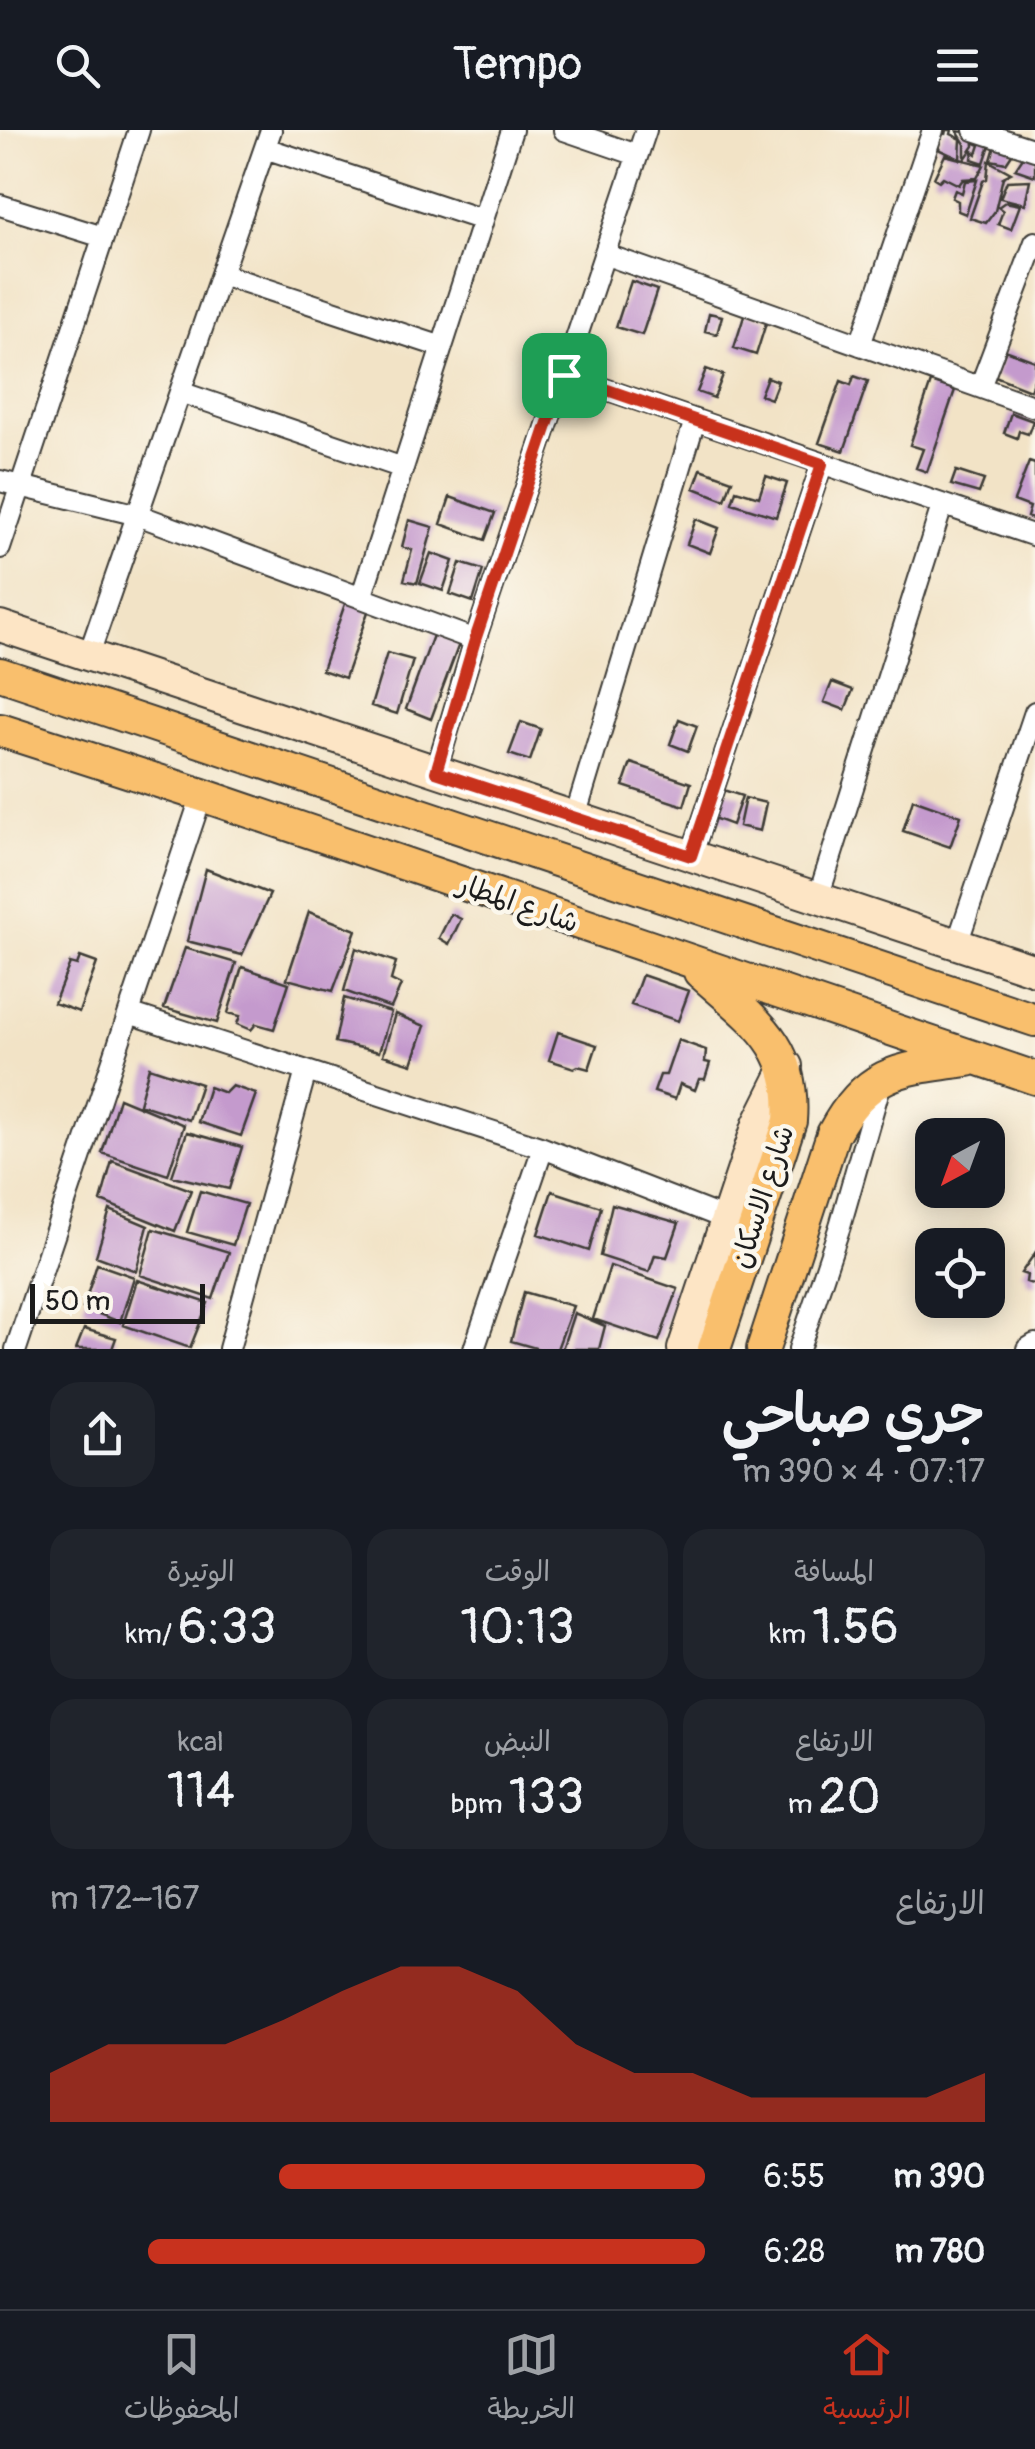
<!DOCTYPE html>
<html lang="ar">
<meta charset="utf-8">
<style>
body{margin:0;font-family:Pangolin,"Playpen Sans Arabic",sans-serif;background:#20242c;color:#f1f3f6;direction:rtl;height:100vh;display:flex;flex-direction:column;font-size:38px;white-space:nowrap}
*{box-sizing:border-box;margin:0}
p{font-size:32px;color:#9ea1a6}
.icon{flex:none;width:55px;height:55px;fill:none;stroke:currentColor;stroke-width:2;stroke-linecap:round;stroke-linejoin:round}
.map{position:relative;height:1219px;overflow:hidden;direction:ltr}
.panel{display:flex;flex-direction:column;background:#171b24;flex:1}
.panel>*{flex:none}
.needle{width:65px;rotate:221deg}
.tools{position:absolute;left:915px;top:988px;display:grid;gap:20px}
.tools a{display:grid;place-items:center;width:90px;height:90px;border-radius:20px;background:#171b24;box-shadow:0 5px 25px #0003;font-size:50px}
.scale{position:absolute;left:30px;bottom:25px;width:175px;box-sizing:border-box;padding-left:10px;border:5px solid #1c1c1c;border-top:0;font-size:28px;line-height:35px;white-space:nowrap;color:#1c1c1c;-webkit-text-stroke:8px #fbf7ec;paint-order:stroke}
.pin{position:absolute;display:grid;place-items:center;width:85px;height:85px;color:#fff;margin:-42px;border-radius:20px;box-shadow:0 5px 15px #0006}
.round{display:grid;place-items:center;flex:none;width:105px;height:105px;border-radius:30px;background:#20242c}
.summary{display:flex;align-items:center;justify-content:space-between;height:170px;padding:0 50px}
h1{font-size:55px;font-weight:600;line-height:75px}
.metrics{display:grid;grid-template-columns:repeat(3,1fr);gap:15px;height:170px;padding:10px 50px}
.metrics div{display:grid;align-content:center;border-radius:25px;background:#20242c;text-align:center}
.metrics b{font-size:50px;font-weight:600}
.metrics small{font-size:28px;font-weight:400}
.metrics p{font-size:28px}
.chart{height:280px;padding:20px 50px}
.chart p{display:flex;justify-content:space-between}
.chart svg{width:100%;height:180px;margin-top:10px;fill:#c8321e;opacity:.7}
ul{padding:0 50px;list-style:none;font-size:32px}
li{display:grid;grid-template-columns:160px 120px 1fr;align-items:center;height:75px}
li i{height:25px;border-radius:12px;background:#c8321e}
header{display:flex;justify-content:space-between;align-items:center;height:130px;padding:0 50px;background:#171b24;font-size:45px;font-weight:600}
.tabs{display:flex;justify-content:space-around;align-items:center;height:140px;border-top:2px solid #363941;background:#171b24;font-size:28px;color:#9ea1a6}
.tabs a{display:grid;justify-items:center;gap:5px}
.tabs .selected{color:#c8321e}
.map>svg:first-child{display:block}
.building{fill:#c49acd}
.lines{fill:none;stroke-linecap:round;stroke-linejoin:round}
.street-casing{stroke:#3c3a36;stroke-width:24}
.secondary-casing{stroke:#3c3a36;stroke-width:34}
.primary-casing{stroke:#3c3a36;stroke-width:36}
.street{stroke:#fff;stroke-width:20}
.secondary{stroke:#fde5c5;stroke-width:30}
.primary{stroke:#f9bf6d;stroke-width:32}
.route-casing{stroke:#fff;stroke-width:20}
.route{stroke:#c8321e;stroke-width:12}
.labels{text-anchor:middle;dominant-baseline:central;stroke-width:9;stroke-linejoin:round;paint-order:stroke}
.street-label{font-size:28px;fill:#1c1c1c;stroke:#fbf7ec}
</style>
<header><svg class="icon" aria-label="menu" viewBox="0 0 24 24"><path d="M4 6h16M4 12h16M4 18h16"/></svg>Tempo<svg class="icon" aria-label="search" viewBox="0 0 24 24"><circle cx="10" cy="10" r="6"/><path d="M15 15l6 6"/></svg></header>
<div class="map">
<svg width="1035" height="1219" viewBox="0 0 1035 1219">
<rect width="100%" height="100%" fill="#fbf7ec"/>
<filter id="ink" filterUnits="userSpaceOnUse"><feTurbulence type="fractalNoise" baseFrequency=".01" numOctaves="2"/><feDisplacementMap in="SourceGraphic" scale="20" xChannelSelector="R" yChannelSelector="G"/><feConvolveMatrix kernelMatrix="1 2 1 2 8 2 1 2 1" color-interpolation-filters="sRGB"/></filter>
<filter id="wash" filterUnits="userSpaceOnUse"><feTurbulence type="fractalNoise" baseFrequency=".0048" numOctaves="4" result="noise"/><feDisplacementMap in="SourceGraphic" scale="40" xChannelSelector="R" yChannelSelector="G"/><feGaussianBlur stdDeviation="2.25" result="paint"/><feColorMatrix in="noise" values="0 0 0 0 0 0 0 0 0 0 0 0 0 0 0 0 0 1.4 0 .05"/><feComposite in="paint" operator="in"/></filter>
<g filter="url(#wash)">
<rect width="100%" height="100%" fill="#f2e3c6"/>
<g id="blocks">
<!-- building -->
<path class="building" d="M945 0V5L946 0H952L951 4 961 9 960 29 940 20 937 15Z
M957 1 973 3 974 16 965 29V14Z
M976 4 992 9 984 33 972 29 973 21 977 24 980 15 975 13Z
M996 13 1016 18 1006 33 991 30Z
M1027 21 1035 24V46L1015 39Z
M945 25 960 29 984 35 977 48 963 49 959 55 943 47 939 51 934 48Z
M989 31 1011 43 1003 47 995 81 986 93 970 88 983 51 987 49Z
M977 50 966 84 958 81V71L952 68 955 60 962 63 965 51Z
M1030 50 1025 74 1000 68 1007 51Z
M1005 72 1020 75 1011 99 998 94 1003 81 998 77Z
M631 151 657 160 642 205 616 197Z
M709 183 722 186 717 204 705 201Z
M745 183 767 190 756 225 734 218Z
M1005 220 1035 231V247L1030 260 995 246Z
M706 239 723 245 714 268 697 262Z
M854 246 868 251 844 321 819 313 841 251 851 255Z
M767 247 778 251 771 269 760 265Z
M931 252 955 260 927 342 916 338 923 319 910 315Z
M1011 283 1033 291 1028 304 1019 301 1017 308 1004 303Z
M1029 332 1035 334V390L1027 387 1030 377 1014 371Z
M701 339 732 350 725 370 694 358Z
M956 341 984 350 979 363 951 355Z
M766 346 787 353 776 387 732 373 736 360 759 367Z
M450 367 495 383 485 410 441 394Z
M696 389 719 398 710 423 687 414Z
M409 390 433 397 417 453 404 450 412 420 402 417Z
M431 423 453 431 443 461 420 453Z
M460 433 483 440 473 472 450 464Z
M347 468 370 476 345 548 322 540Z
M436 497 462 506 431 589 406 579Z
M387 523 413 530 397 584 371 576Z
M832 552 853 560 845 580 824 572Z
M679 589 697 596 688 621 670 614Z
M521 592 541 599 530 631 509 624Z
M631 633 691 653 684 676 623 656Z
M714 657 742 666 732 695 705 685Z
M745 668 766 673 760 701 739 696Z
M913 669 961 686 950 717 903 701Z
M206 739 270 764 242 825 187 811Z
M309 782 356 800 333 861 287 849Z
M451 784 461 789 449 814 439 808Z
M185 818 236 833 217 893 164 878Z
M356 818 396 832 391 850 401 855 391 878 344 861Z
M80 827 97 833 79 882 54 873 70 833 77 835Z
M242 837 289 853 274 899 256 894 251 900 237 894 240 886 228 883Z
M642 845 689 861 678 891 631 875Z
M344 868 391 882 379 922 335 912Z
M395 884 425 896 412 934 383 925Z
M558 902 597 915 589 939 578 936 574 938 549 930Z
M678 910 706 920 705 932 710 933 705 949H699L695 960 680 954 675 969 654 962 660 945H666Z
M149 937 201 954 189 990 139 974Z
M232 956 256 964 241 1006 198 992 209 957 225 963Z
M119 968 184 995 168 1045 102 1023Z
M187 1002 242 1017 229 1059 172 1046Z
M112 1031 191 1060 175 1101 101 1071Z
M200 1061 246 1074 233 1115 187 1102Z
M552 1061 601 1077 589 1121 538 1104Z
M612 1074 679 1093 667 1127 655 1125 649 1142 600 1126Z
M110 1080 148 1096 136 1141 96 1126Z
M153 1099 229 1122 213 1169 140 1145Z
M1035 1123V1155L1026 1152 1027 1145 1021 1143Z
M97 1134 134 1147 120 1192 83 1178Z
M610 1136 678 1159 659 1211 593 1189Z
M137 1150 208 1173 190 1218 123 1195Z
M524 1162 573 1176 557 1219H539L511 1211Z
M574 1183 605 1196 599 1219H562Z
M84 1199 116 1208 112 1219H76Z"/>
</g>
</g>
<g filter="url(#ink)">
<use href="#blocks" fill-opacity="0" stroke="#3c3a36" stroke-width="2.5"/>
<g class="lines">
<!-- street casing -->
<g class="street-casing">
<path id="street" d="M564 0 637 25
M974 0 1035 20
M265 18 483 90
M0 75 103 107
M604 124 1035 277
M221 144 442 217
M860 215 933 0
M564 245 1035 406
M980 257 1035 112
M180 262 403 338
M0 351 138 385 475 510
M0 418 139 0
M361 468 512 0
M89 524 271 0
M436 641 475 510 646 0
M575 687 695 290
M691 726 822 334
M818 768 942 376
M957 814 1035 582
M129 883 543 1018 726 1089
M16 1219 202 665
M229 1219 306 941
M474 1219 543 1018
M799 1219 840 1096 882 949
M1027 1219 1035 1214"/>
</g>
<!-- secondary casing -->
<g class="secondary-casing">
<path id="secondary" d="M0 496 1035 840
M683 1219 758 994 787 936"/>
</g>
<!-- primary casing -->
<g class="primary-casing">
<path id="primary" d="M0 544 1035 890
M0 600 202 665 1035 948
M700 842C752 889 796 913 790 991L714 1219
M763 1219 833 1004C868 939 901 939 968 930"/>
</g>
<!-- street -->
<use href="#street" class="street"/>
<!-- secondary -->
<use href="#secondary" class="secondary"/>
<!-- primary -->
<use href="#primary" class="primary"/>
</g>
</g>
<g class="lines" filter="url(#ink)">
<!-- route casing -->
<g class="route-casing">
<path id="route" d="M564 245 822 334 691 726 436 642 475 510Z"/>
</g>
<!-- route -->
<use href="#route" class="route"/>
</g>
<g class="labels">
<!-- street labels -->
<g class="street-label">
<text transform="translate(518 774) rotate(19)">شارع المطار</text>
<text transform="translate(763 1067) rotate(-72)">شارع الاسكان</text>
</g>
</g>
</svg>
<div class="tools">
<a><svg class="needle" viewBox="-14 -14 28 28"><path d="M0-13l5 13h-10z" fill="#e53935"/><path d="M0 13l5-13h-10z" fill="#9ea1a6"/></svg></a>
<a><svg class="icon" aria-label="locate" viewBox="0 0 24 24"><circle cx="12" cy="12" r="6"/><path d="M12 2v4M12 18v4M2 12h4M18 12h4"/></svg></a>
</div>
<div class="scale">50 m</div>
<div class="pin" style="left:564px;top:245px;background:#1e9e55"><svg class="icon" aria-label="arrive" viewBox="0 0 24 24"><path d="M6 21V4h12l-3 4 3 4H6"/></svg></div>
</div>
<section class="panel">
<div class="summary"><div><h1>جري صباحي</h1><p>07:17 · 4 × 390 m</p></div><a class="round"><svg class="icon" aria-label="share" viewBox="0 0 24 24"><path d="M12 15V3M7 8l5-5 5 5M5 13v7h14v-7"/></svg></a></div>
<div class="metrics">
<div><p>المسافة</p><b>1.56<small> km</small></b></div>
<div><p>الوقت</p><b>10:13</b></div>
<div><p>الوتيرة</p><b>6:33<small> /km</small></b></div>
</div>
<div class="metrics">
<div><p>الارتفاع</p><b>20<small> m</small></b></div>
<div><p>النبض</p><b>133<small> bpm</small></b></div>
<div><p>kcal</p><b>114</b></div>
</div>
<div class="chart"><p><span>الارتفاع</span>167–172 m</p>
<svg viewBox="0 0 160 44" preserveAspectRatio="none"><path d="M0 44V32L10 25L20 25L30 25L40 19L50 12L60 6L70 6L80 12L90 25L100 32L110 32L120 38L130 38L140 38L150 38L160 32V44z"/></svg>
</div>
<ul>
<li><b>390 m</b>6:55<i style="width:65%"></i></li>
<li><b>780 m</b>6:28<i style="width:85%"></i></li>
</ul>
</section>
<nav class="tabs">
<a class="selected"><svg class="icon" aria-label="home" viewBox="0 0 24 24"><path d="M3 11l9-7 9 7M6 9v11h12V9"/></svg>الرئيسية</a>
<a><svg class="icon" aria-label="map" viewBox="0 0 24 24"><path d="M3 6l6-2 6 2 6-2v14l-6 2-6-2-6 2zM9 4v14M15 6v14"/></svg>الخريطة</a>
<a><svg class="icon" aria-label="saved" viewBox="0 0 24 24"><path d="M7 4h10v16l-5-4-5 4z"/></svg>المحفوظات</a>
</nav>
